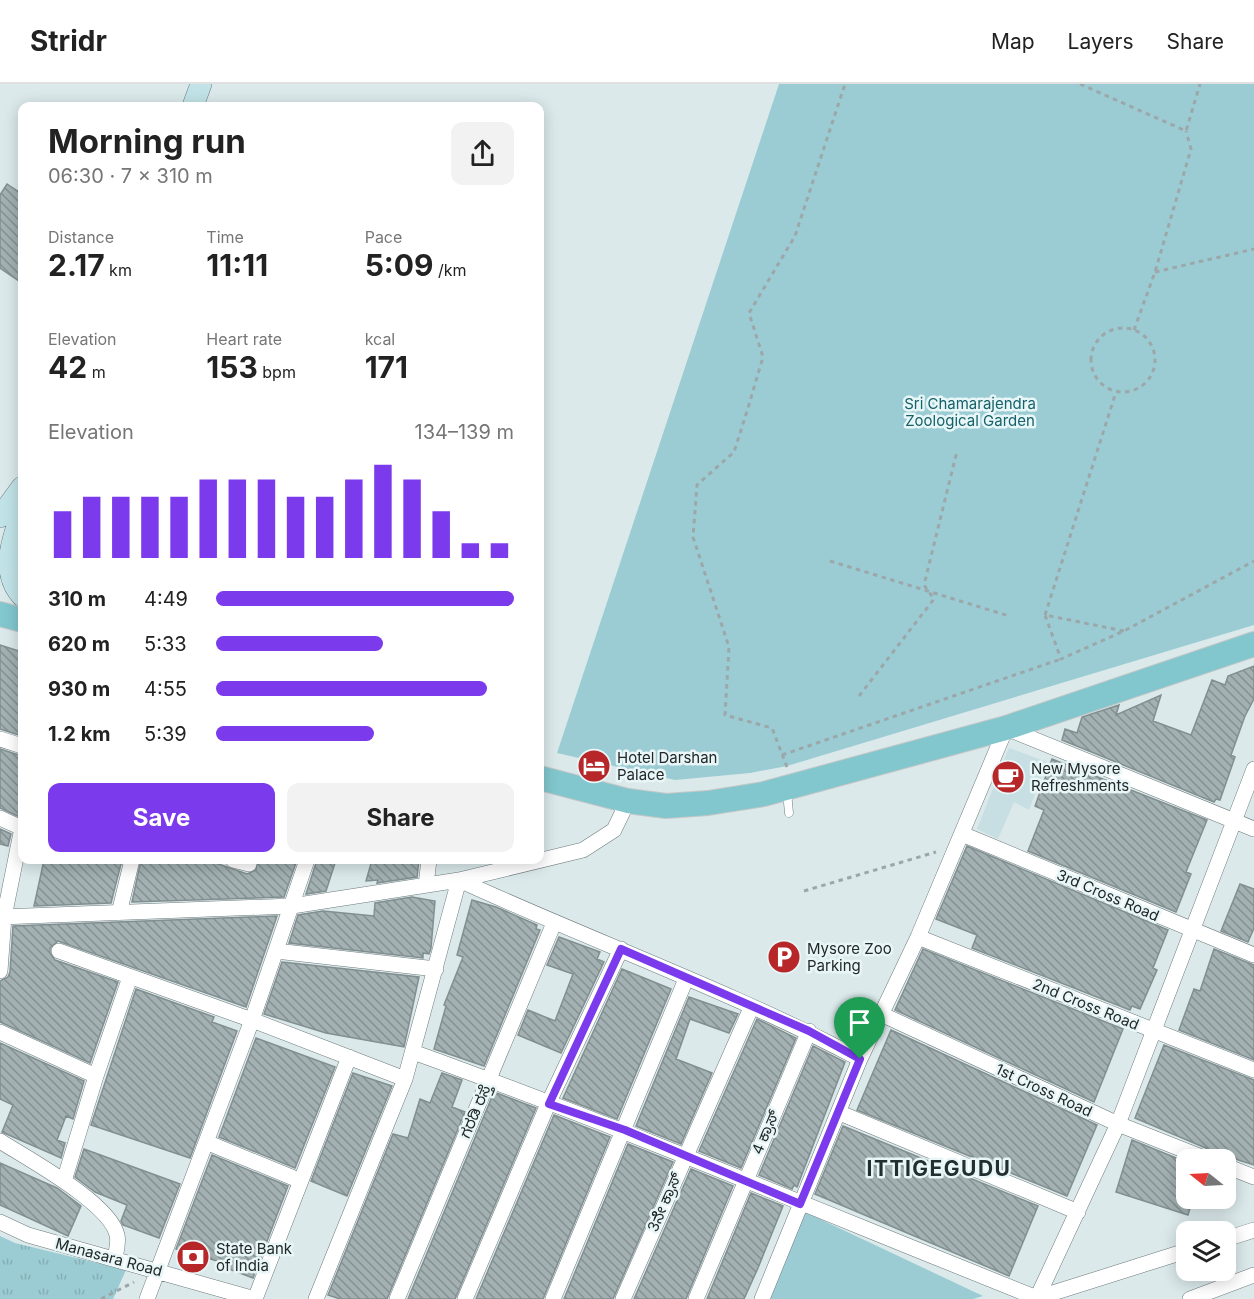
<!DOCTYPE html>
<meta charset="utf-8">
<style>
body{margin:0;font-family:Inter,"Noto Sans Kannada",sans-serif;background:#f2f2f2;color:#222;height:100vh;display:flex;flex-direction:column;font-size:22px;white-space:nowrap}
*{box-sizing:border-box;margin:0}
p{font-size:20px;color:#767676}
.icon{flex:none;width:33px;height:33px;fill:none;stroke:currentColor;stroke-width:2;stroke-linecap:round;stroke-linejoin:round}
.map{position:relative;flex:1;overflow:hidden}
.side{position:absolute;left:18px;top:18px;width:526px;height:762px;display:flex;flex-direction:column;background:#fff;border-radius:12px;box-shadow:0 3px 15px #0003}
.side>*{flex:none}
.needle{width:39px;rotate:288deg}
.fabs{position:absolute;left:1176px;top:1065px;display:grid;gap:12px}
.fabs a{display:grid;place-items:center;width:60px;height:60px;border-radius:12px;background:#fff;box-shadow:0 3px 15px #0003;font-size:30px}
.pin{position:absolute;display:grid;place-items:center;width:51px;height:51px;color:#fff;margin:-62px -26px;border-radius:50% 50% 50% 0;rotate:-45deg;box-shadow:0 0 6px #0007}
.pin .icon{rotate:45deg}
.round{display:grid;place-items:center;flex:none;width:63px;height:63px;border-radius:12px;background:#f2f2f2}
.overview{display:flex;align-items:center;justify-content:space-between;height:102px;padding:0 30px}
h1{font-size:33px;font-weight:700;line-height:45px}
.figures{display:grid;grid-template-columns:repeat(3,1fr);gap:9px;height:102px;padding:6px 30px}
.figures div{display:grid;align-content:center}
.figures b{font-size:30px;font-weight:700}
.figures small{font-size:16px;font-weight:400}
.figures p{font-size:16px}
.chart{height:168px;padding:12px 30px}
.chart p{display:flex;justify-content:space-between}
.chart svg{width:100%;height:108px;margin-top:6px;stroke:#7c3aed;stroke-width:6}
.cta{display:flex;gap:12px;margin-top:auto;padding:12px 30px}
.cta a{flex:1;height:69px;border-radius:12px;background:#7c3aed;color:#fff;font-size:24px;font-weight:700;line-height:69px;text-align:center}
.cta a+a{background:#f2f2f2;color:#222}
ul{padding:0 30px;list-style:none;font-size:20px}
li{display:grid;grid-template-columns:96px 72px 1fr;align-items:center;height:45px}
li i{height:15px;border-radius:8px;background:#7c3aed}
header{display:flex;align-items:center;gap:36px;box-sizing:border-box;height:84px;padding:0 30px;background:#fff;border-bottom:2px solid #e0e0e0}
header strong{font-size:28px}
nav{display:flex;gap:33px;margin-inline-start:auto;font-size:21px}
.map>svg:first-child{display:block}
.built{fill:#c7dfe2}
.grass{fill:url(#grass-tufts)}
.green{fill:#9bccd3}
.building{fill:url(#building-back-hatch);stroke:#828f91;stroke-width:1.5}
.lines{fill:none;stroke-linecap:round;stroke-linejoin:round}
.lane-casing{stroke:#6e7a7c;stroke-width:9}
.street-casing{stroke:#6e7a7c;stroke-width:16}
.secondary-casing{stroke:#6e7a7c;stroke-width:22}
.primary-casing{stroke:#c6c7c7;stroke-width:26}
.path{stroke:#9ca7a9;stroke-width:3;stroke-dasharray:4.5 4.5;stroke-linecap:butt}
.lane{stroke:#fff;stroke-width:8}
.street{stroke:#fff;stroke-width:15}
.secondary{stroke:#c1e3e7;stroke-width:21}
.primary{stroke:#82c7ce;stroke-width:24}
.route-casing{stroke:#fff;stroke-width:12}
.route{stroke:#7c3aed;stroke-width:8}
.labels{text-anchor:middle;dominant-baseline:central;stroke-width:5;stroke-linejoin:round;paint-order:stroke}
.park-label{font-size:15px;fill:#16626a;stroke:#e8f6f8}
.poi-label{font-size:15px;fill:#232829;stroke:#e8f6f8;text-anchor:start}
.street-label{font-size:15px;fill:#232829;stroke:#e8f6f8}
.district-label{font-size:21px;font-weight:bold;letter-spacing:1.5px;fill:#222e2f;stroke:#e8f6f8}
</style>
<header>
<strong>Stridr</strong>
<nav><a>Map</a><a>Layers</a><a>Share</a></nav>
</header>
<div class="map">
<svg width="1254" height="1215" viewBox="0 0 1254 1215">
<defs>
<pattern id="grass-tufts" width="24" height="20" patternUnits="userSpaceOnUse" patternTransform="scale(1.5)"><rect width="24" height="20" fill="#9bccd3"/><path d="M3 7l-1-3M5 7V3M7 7l1-3M15 17l-1-3M17 17v-4M19 17l1-3" fill="none" stroke="#85afb5"/></pattern>
<pattern id="building-back-hatch" width="6" height="6" patternUnits="userSpaceOnUse" patternTransform="scale(1.5)"><rect width="6" height="6" fill="#a3b1b2"/><path d="M-1 5l2 2M0 0l6 6M5-1l2 2" fill="none" stroke="#849091"/></pattern>
</defs>
<rect width="100%" height="100%" fill="#dbe9eb"/>
<!-- built -->
<path class="built" d="M1009 664 1047 678 1029 726 1014 718 998 755 977 745Z"/>
<!-- grass -->
<path class="grass" d="M0 1152 15 1159 126 1186 113 1215H0Z"/>
<!-- green -->
<path class="green" d="M779 0H1254V541L787 682 750 689 675 696 557 669Z
M805 1128 983 1212 973 1215H770Z"/>
<!-- building -->
<path class="building" d="M7 100 22 110V199L0 184V111Z
M0 561 22 568V652L0 645Z
M1254 582V615L1245 632 1231 671 1235 673 1220 716 1216 715 1214 718 1062 656 1065 645 1077 649 1082 633 1119 621 1116 631 1161 611 1153 637 1191 651 1212 596 1225 601 1228 592Z
M0 665 22 672V734L0 724Z
M1052 675 1207 736 1186 788 1191 790 1176 828 1028 767 1044 726 1035 722Z
M0 745 11 750 8 762 0 760Z
M967 762 1168 846 1153 884 1157 886 1140 925 1132 922 1130 926 972 864 977 851 936 835Z
M44 776H122L111 819 34 822Z
M141 776H207L247 790 256 786 257 776H297L284 813 132 818Z
M317 776H336L326 807 306 810Z
M372 776H419L417 793 377 799 378 796 366 797Z
M1240 800 1254 805V844L1248 858 1221 847Z
M412 813 435 817 431 864 429 870 423 869V874L289 859 298 831 323 827 374 832 375 819Z
M472 816 496 823 537 841 536 845 540 846 484 982 434 965 446 922 444 921 463 873 457 871Z
M277 832 246 923 58 857 50 864V869L55 876 118 898 90 979 0 938V897L8 893 10 888 13 842Z
M559 853 600 868 597 875 604 878 561 969 518 951 528 926 555 937 573 890 547 881Z
M923 865 1123 945 1094 1018 895 926Z
M1214 865 1254 881V976L1179 946 1194 905 1200 907Z
M282 878 419 893 404 963 326 949 264 930Z
M622 885 671 905 617 1035 563 1014Z
M136 905 214 933 212 938 237 947 190 1074 91 1041Z
M689 913 738 930 729 949 690 935 676 975 712 989 681 1060 636 1042Z
M757 935 796 954 741 1084 699 1067Z
M891 946 1097 1041 1067 1112 857 1026Z
M256 954 335 983 295 1084 219 1053Z
M0 959 84 997 73 1035 66 1032 57 1056 65 1059 61 1074 2 1048 13 1021 0 1015Z
M1164 961 1254 996V1081L1229 1073 1219 1076 1213 1067 1135 1034Z
M813 962 845 978 797 1103 794 1101 792 1105 759 1091Z
M353 989 392 1002 347 1112 311 1097Z
M442 989 462 996 452 1023 465 1028 387 1215H340L328 1211 393 1050 408 1054 420 1015 430 1019Z
M494 1008 536 1024 455 1215H408Z
M554 1031 610 1053 543 1215H476Z
M843 1042 1038 1122 1009 1192 815 1110Z
M1132 1056 1186 1078V1114H1193L1188 1131 1116 1108Z
M628 1060 673 1078 613 1215H564Z
M84 1065 180 1100 159 1154 123 1141 121 1137 127 1121 95 1108 75 1093Z
M212 1071 288 1102 253 1194 229 1185 231 1181 176 1165Z
M0 1079 57 1104 81 1122 68 1152 0 1121Z
M691 1085 733 1102 686 1215H634Z
M751 1109 783 1122 758 1184 744 1215H707Z"/>
<g class="lines">
<!-- lane casing -->
<g class="lane-casing">
<path id="lane" d="M787 708 789 729"/>
</g>
<!-- street casing -->
<g class="street-casing">
<path id="street" d="M0 655 22 662
M0 734 22 744
M962 750 1254 871
M233 776 249 780
M426 801 429 776
M119 829 132 776
M0 833 292 822 459 796 583 766 614 746 628 717
M918 853 1254 986
M59 867 252 936 405 995
M276 867 436 885
M0 887 4 833 22 744
M881 930 1118 1040 1209 1076
M0 948 96 992
M413 968C624 1044 829 1131 1037 1214L1118 1040 1254 685
M840 1029 1078 1128
M0 1057C28 1075 110 1119 117 1151 119 1158 116 1168 115 1174
M206 1058 301 1097
M1226 1082 1254 1093
M64 1097 96 992 130 893
M0 1138 28 1151 255 1215 349 973
M1226 1155 1254 1146
M147 1215 252 936 307 776
M316 1215 405 995 459 796C592 857 731 907 860 975
M397 1215 554 839
M465 1215 548 1020 621 865
M553 1215 686 895
M623 1215 751 924
M696 1215 809 947
M762 1215 860 975 918 853 1006 644 1254 745
M1034 1215 1186 1167
M1190 1215 1254 1191"/>
</g>
<!-- secondary casing -->
<g class="secondary-casing">
<path id="secondary" d="M193 22 201 0
M22 428C12 455 0 488 22 512
M0 433 22 403"/>
</g>
<!-- primary casing -->
<g class="primary-casing">
<path id="primary" d="M0 530 22 536
M540 694 628 717 666 722 708 719 764 710 1006 644 1254 560"/>
</g>
<!-- path -->
<path class="path" d="M1080 0 1186 47 1200 0
M1155 188 1254 165
M1091 276a32 32 0 1 1 64 0a32 32 0 1 1-64 0Z
M1134 246 1155 188 1191 65 1186 47
M830 477 1009 532
M1045 531 1116 308
M1124 547 1045 531 1061 575 1124 547 1254 477
M859 612 934 515 924 501 957 367
M782 671 1061 575
M787 683 772 644 725 631 729 563 693 453 697 401 734 368 748 324 763 273 749 229 795 152 845 0
M804 807 936 768
M101 1215 134 1198"/>
<!-- lane -->
<use href="#lane" class="lane"/>
<!-- street -->
<use href="#street" class="street"/>
<!-- secondary -->
<use href="#secondary" class="secondary"/>
<!-- primary -->
<use href="#primary" class="primary"/>
</g>
<g class="lines">
<!-- route casing -->
<g class="route-casing">
<path id="route" d="M621 865 809 947 860 975 800 1120 625 1046 549 1020Z"/>
</g>
<!-- route -->
<use href="#route" class="route"/>
</g>
<!-- icons -->
<defs>
<g id="hotel-disc" transform="scale(1.725)"><circle r="9.5" fill="#b72729" stroke="#e8f6f8"/><path d="M-6-4.5h1.5V1H6V5H4.5V3h-9V5H-6ZM-4 0a1.8 1.8 0 1 1 3.6 0ZM.5 0V-2.5h3Q6-2.5 6 0Z" fill="#fff"/></g>
<g id="cafe-disc" transform="scale(1.725)"><circle r="9.5" fill="#b72729" stroke="#e8f6f8"/><path d="M-5.5-4.5H6V0H3Q3 3.5 0 3.5H-2.5Q-5.5 3.5-5.5 0ZM3-3.2v2h1.7v-2ZM-6 4.5H4V6H-6Z" fill="#fff"/></g>
<g id="parking-disc" transform="scale(1.725)"><circle r="9.5" fill="#b72729" stroke="#e8f6f8"/><path d="M-3.5-5.5H1a3.5 3.5 0 0 1 0 7H-1V5.5H-3.5ZM-1-3.4V-.6H.8a1.4 1.4 0 0 0 0-2.8Z" fill="#fff"/></g>
<g id="bank-disc" transform="scale(1.725)"><circle r="9.5" fill="#b72729" stroke="#e8f6f8"/><path d="M-6-4H6V4H-6ZM0-2.3a2.3 2.3 0 1 0 0 4.6a2.3 2.3 0 1 0 0-4.6Z" fill="#fff"/></g>
</defs>
<g fill-rule="evenodd">
<use href="#hotel-disc" x="594" y="682"/>
<use href="#cafe-disc" x="1008" y="693"/>
<use href="#parking-disc" x="784" y="873"/>
<use href="#bank-disc" x="193" y="1173"/>
</g>
<g class="labels">
<!-- park labels -->
<g class="park-label">
<text x="970" y="319">Sri Chamarajendra<tspan x="970" dy="17">Zoological Garden</tspan></text>
</g>
<!-- poi labels -->
<g class="poi-label">
<text x="617" y="673">Hotel Darshan<tspan x="617" dy="17">Palace</tspan></text>
<text x="1031" y="684">New Mysore<tspan x="1031" dy="17">Refreshments</tspan></text>
<text x="807" y="864">Mysore Zoo<tspan x="807" dy="17">Parking</tspan></text>
<text x="216" y="1164">State Bank<tspan x="216" dy="17">of India</tspan></text>
</g>
<!-- street labels -->
<g class="street-label">
<text transform="translate(1108 811) rotate(23)">3rd Cross Road</text>
<text transform="translate(1086 920) rotate(22)">2nd Cross Road</text>
<text transform="translate(1044 1006) rotate(25)">1st Cross Road</text>
<text transform="translate(475 1027) rotate(-67)">ಗರಡಿ ರಸ್ತೆ</text>
<text transform="translate(765 1048) rotate(-67)">4 ಕ್ರಾಸ್</text>
<text transform="translate(664 1118) rotate(-67)">3ನೆೇ ಕ್ರಾಸ್</text>
<text transform="translate(109 1173) rotate(15)">Manasara Road</text>
</g>
<!-- district labels -->
<g class="district-label">
<text x="939" y="1084">ITTIGEGUDU</text>
</g>
</g>
</svg>
<div class="fabs">
<a><svg class="needle" viewBox="-14 -14 28 28"><path d="M0-13l5 13h-10z" fill="#e53935"/><path d="M0 13l5-13h-10z" fill="#767676"/></svg></a>
<a><svg class="icon" aria-label="layers" viewBox="0 0 24 24"><path d="M12 4l9 5-9 5-9-5zM3 14l9 5 9-5"/></svg></a>
</div>
<div class="pin" style="left:860px;top:975px;background:#1e9e55"><svg class="icon" aria-label="arrive" viewBox="0 0 24 24"><path d="M6 21V4h12l-3 4 3 4H6"/></svg></div>
<section class="side">
<div class="overview"><div><h1>Morning run</h1><p>06:30 · 7 × 310 m</p></div><a class="round"><svg class="icon" aria-label="share" viewBox="0 0 24 24"><path d="M12 15V3M7 8l5-5 5 5M5 13v7h14v-7"/></svg></a></div>
<div class="figures">
<div><p>Distance</p><b>2.17<small> km</small></b></div>
<div><p>Time</p><b>11:11</b></div>
<div><p>Pace</p><b>5:09<small> /km</small></b></div>
</div>
<div class="figures">
<div><p>Elevation</p><b>42<small> m</small></b></div>
<div><p>Heart rate</p><b>153<small> bpm</small></b></div>
<div><p>kcal</p><b>171</b></div>
</div>
<div class="chart"><p><span>Elevation</span>134–139 m</p>
<svg viewBox="0 0 160 44" preserveAspectRatio="none"><path d="M5 44V25M15 44V19M25 44V19M35 44V19M45 44V19M55 44V12M65 44V12M75 44V12M85 44V19M95 44V19M105 44V12M115 44V6M125 44V12M135 44V25M145 44V38M155 44V38"/></svg>
</div>
<ul>
<li><b>310 m</b>4:49<i style="width:100%"></i></li>
<li><b>620 m</b>5:33<i style="width:56%"></i></li>
<li><b>930 m</b>4:55<i style="width:91%"></i></li>
<li><b>1.2 km</b>5:39<i style="width:53%"></i></li>
</ul>
<div class="cta"><a>Save</a><a>Share</a></div>
</section>
</div>
